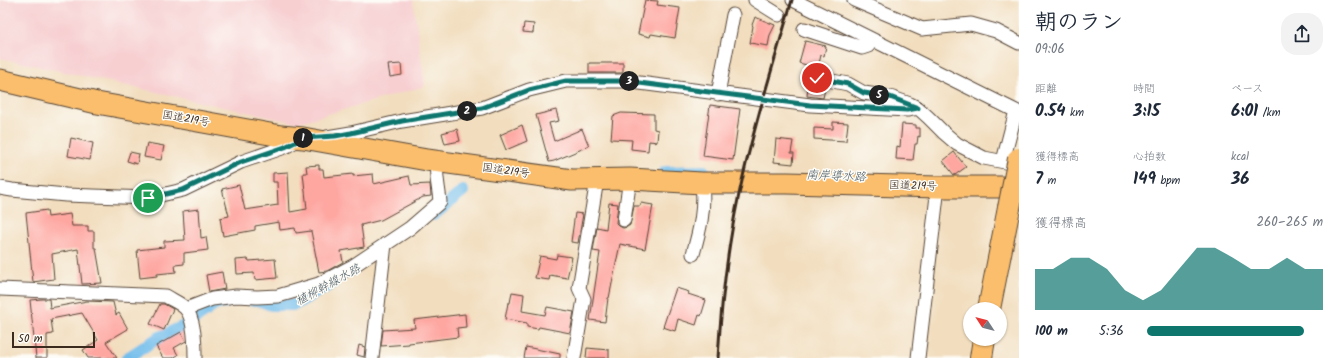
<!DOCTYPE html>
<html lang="ja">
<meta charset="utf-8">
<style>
body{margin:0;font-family:Kalam,"Klee One",sans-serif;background:#f2f2f3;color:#1f2937;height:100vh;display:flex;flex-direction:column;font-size:15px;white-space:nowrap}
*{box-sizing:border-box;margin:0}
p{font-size:13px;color:#747a83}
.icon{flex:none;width:22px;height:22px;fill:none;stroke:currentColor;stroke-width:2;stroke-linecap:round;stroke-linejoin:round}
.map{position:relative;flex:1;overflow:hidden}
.panel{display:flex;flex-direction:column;background:#fff;width:320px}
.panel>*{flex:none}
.needle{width:26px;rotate:306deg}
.controls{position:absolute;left:963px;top:302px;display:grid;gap:8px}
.controls a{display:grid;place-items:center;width:44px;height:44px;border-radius:50%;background:#fff;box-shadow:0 1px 3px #0004;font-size:20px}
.scale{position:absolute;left:12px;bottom:10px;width:83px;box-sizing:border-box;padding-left:4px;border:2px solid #3b2a1e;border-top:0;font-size:11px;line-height:14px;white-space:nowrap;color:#3b2a1e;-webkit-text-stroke:3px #fdfcf7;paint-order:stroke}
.pin{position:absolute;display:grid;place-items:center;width:34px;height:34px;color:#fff;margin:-17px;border:2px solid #fff;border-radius:50%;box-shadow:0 1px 4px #0007}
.km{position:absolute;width:20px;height:20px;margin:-10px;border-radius:50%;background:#222;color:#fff;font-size:11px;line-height:20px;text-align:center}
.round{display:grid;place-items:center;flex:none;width:42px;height:42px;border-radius:16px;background:#f2f2f3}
.overview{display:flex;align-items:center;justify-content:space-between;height:68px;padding:0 16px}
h1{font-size:22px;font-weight:800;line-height:30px}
.metrics{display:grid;grid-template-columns:repeat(3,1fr);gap:6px;height:68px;padding:4px 16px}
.metrics div{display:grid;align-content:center}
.metrics b{font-size:17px;font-weight:800}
.metrics small{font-size:11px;font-weight:400}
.metrics p{font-size:11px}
.chart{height:112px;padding:8px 16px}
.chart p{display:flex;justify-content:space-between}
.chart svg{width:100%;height:72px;margin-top:4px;fill:#0f766e;opacity:.7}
ul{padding:0 16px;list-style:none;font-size:13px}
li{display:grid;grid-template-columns:64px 48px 1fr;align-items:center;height:30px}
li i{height:10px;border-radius:5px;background:#0f766e}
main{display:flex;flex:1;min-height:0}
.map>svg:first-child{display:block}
.built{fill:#f7cfd1}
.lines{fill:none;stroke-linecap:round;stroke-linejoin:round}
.canal{stroke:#72bdeb;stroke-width:12}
.building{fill:#fea6a0}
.minor-casing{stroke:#564536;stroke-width:15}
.trunk-casing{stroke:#564536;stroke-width:23}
.motorway-casing{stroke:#564536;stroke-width:24}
.minor{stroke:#fff;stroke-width:13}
.trunk{stroke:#fabe6d;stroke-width:21}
.motorway{stroke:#fabe6d;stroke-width:22}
.rail{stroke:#3b2a1e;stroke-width:3}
.motorway-bridge-casing{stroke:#564536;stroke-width:24;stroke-linecap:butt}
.motorway-bridge{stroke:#fabe6d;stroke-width:22}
.route-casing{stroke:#fff;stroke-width:8}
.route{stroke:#0f766e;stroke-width:5}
.labels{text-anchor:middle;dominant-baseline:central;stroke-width:3;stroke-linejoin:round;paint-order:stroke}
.street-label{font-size:11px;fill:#3b2a1e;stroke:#fdfcf7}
.water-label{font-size:12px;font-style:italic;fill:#4e5d66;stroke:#fdfcf7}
</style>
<main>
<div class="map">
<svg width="1019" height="358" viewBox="0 0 1019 358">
<rect width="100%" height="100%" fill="#fdfcf7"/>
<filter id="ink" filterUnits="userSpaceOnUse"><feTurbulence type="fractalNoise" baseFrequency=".025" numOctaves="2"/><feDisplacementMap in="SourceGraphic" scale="8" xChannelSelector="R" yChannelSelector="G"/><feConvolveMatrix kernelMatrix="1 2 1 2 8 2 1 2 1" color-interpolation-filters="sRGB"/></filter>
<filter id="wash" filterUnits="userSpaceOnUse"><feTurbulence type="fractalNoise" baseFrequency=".012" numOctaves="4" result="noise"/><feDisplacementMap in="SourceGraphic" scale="16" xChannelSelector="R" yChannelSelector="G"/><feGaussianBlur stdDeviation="0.9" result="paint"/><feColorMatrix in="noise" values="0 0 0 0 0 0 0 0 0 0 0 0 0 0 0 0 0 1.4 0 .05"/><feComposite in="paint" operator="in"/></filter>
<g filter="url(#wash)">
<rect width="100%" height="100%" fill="#f2debf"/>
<!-- built -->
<path class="built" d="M0 0H413L425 86 297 123 0 58Z"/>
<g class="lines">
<!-- canal -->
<path class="canal" d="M665 172 704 171
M434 215 463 191
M251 300H258L271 305H294L333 283
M127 358 158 338 186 325 215 305 230 301"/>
</g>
<g id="blocks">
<!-- building -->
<path class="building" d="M645 0 658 1 657 5 680 8 675 38 651 34 650 37 638 34Z
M755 17 775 25 770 35 768 46 750 43 753 26 752 25Z
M524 23 534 24 533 33 523 32Z
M805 41 826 46 824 56 821 55 818 68 799 63Z
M589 63H623V73H589Z
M401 64 402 75 390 77 388 65Z
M808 86 825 89 823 98 807 96Z
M710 105 740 109 733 160 703 156Z
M556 110 559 121 549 123 554 141 582 129 589 146 554 161 549 162 536 115Z
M621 113 654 114V129L658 130 657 142 649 141 648 151 631 149 632 140 611 139 613 116Z
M833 122 848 123 846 141 814 139V128L833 129Z
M902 124 916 125V128H920V137L918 136 917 144H915L913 160 896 159 897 146 900 147Z
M522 125 527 141 506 150 500 135Z
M457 129 460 141 445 144 442 133Z
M71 138 93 143 90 160 68 156Z
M776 139 793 141 791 153H794L793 164 774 162Z
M147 143 164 146 161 160 144 157Z
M130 152 139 154 137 164 127 161Z
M954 152 966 167 955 175H954L943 161Z
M319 165V169H323L324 177 353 174V176L373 174 374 184 409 176 411 185 430 184 431 196 423 197 381 220 361 225 364 247 341 251 343 262 327 271 319 272 311 231 296 233 295 228 280 230 279 222 255 226V230L223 236 220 218 229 216 222 189 239 185 245 210 278 205 277 182H273V173L288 172 290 212 307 209 303 173H307L306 166Z
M609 203 618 204 616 223 619 226 623 228 627 227 630 225 634 206H640L641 203 653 205 645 249 620 244 609 298H608L605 322 590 320 600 252 593 251 597 227 606 229Z
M199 209 201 238 206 237 208 250 184 253V264L175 265 176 272 157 274V276L140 278 137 250 164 247V241L185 240 183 211Z
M47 210 48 217 70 214 72 226H88V231H94V248H96L102 283 82 284 78 249 52 254 54 279 33 282 26 213Z
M575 213 583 214 578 243 571 242Z
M557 255 572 257 567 278 550 275 549 280 535 278 540 256 556 259Z
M248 259 249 261 275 259 277 278 255 280 254 273 237 274 236 260Z
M222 272 225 289 209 292 206 275Z
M676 288 689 292 688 294 706 300 701 316 699 315 696 325 678 319 675 331 663 327Z
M512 292 524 294 522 311 545 315 547 307 574 312 570 333 539 327 538 329 527 327V323L505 319 508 303H510Z
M42 299H49L50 308 87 301 113 302 116 315 119 313 128 329 106 342 117 358H88L83 350 98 340 82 313 51 319 53 334 47 335V358H36L30 300Z
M160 304H164L173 309 164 330 150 324Z
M465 314 466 327 457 328 458 337 409 343V344L381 346 383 330 415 328 414 320Z
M181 332 186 341 174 348 178 355 173 358H163L156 346Z
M359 345 365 347 364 357 357 355Z
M526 347 560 354V358H524Z
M587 348 609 350V358H586Z"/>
</g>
</g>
<g filter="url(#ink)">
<use href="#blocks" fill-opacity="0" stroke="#564536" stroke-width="1"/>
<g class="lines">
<!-- minor casing -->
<g class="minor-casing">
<path id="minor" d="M755 0 779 15
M793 0 1016 111 1003 161
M854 0 922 29 971 24 996 31 1019 43
M804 29 862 48 868 46 873 40
M817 78 848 84 864 93 890 97 910 104 918 108 929 118 943 132 957 144 984 158 1010 163
M718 94 733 15
M327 137 351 133 402 121 482 108 529 90 566 81H624L810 105 907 110 918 108
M0 188 12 190 66 195 148 198 183 190 241 162 285 147 300 139
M624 220 630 179
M693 254C700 229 705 210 702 183
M0 289 166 296C172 300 180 303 185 308 195 318 195 345 195 358
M186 309 212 299 236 296 257 297 278 296 319 284 353 266 410 228 440 202C439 188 435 175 437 162
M372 358 385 244
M574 358 584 299 579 288 597 180
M918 358 938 187"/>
</g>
<!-- trunk casing -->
<g class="trunk-casing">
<path id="trunk" d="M0 80 97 103 281 136 303 138 427 160 572 180 630 179 702 183H787L938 187H1019"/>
</g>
<!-- motorway casing -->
<g class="motorway-casing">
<path id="motorway" d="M989 309 1009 208
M981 358 984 339"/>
</g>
<!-- minor -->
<use href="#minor" class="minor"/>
<!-- trunk -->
<use href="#trunk" class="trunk"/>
<!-- motorway -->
<use href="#motorway" class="motorway"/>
<!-- rail -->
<path class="rail" d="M718 358C721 305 727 251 738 199 752 132 773 66 792 0"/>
<!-- motorway-bridge casing -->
<g class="motorway-bridge-casing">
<path id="motorway-bridge" d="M1009 208 1019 159"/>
</g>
<!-- motorway-bridge -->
<use href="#motorway-bridge" class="motorway-bridge"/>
</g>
</g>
<g class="lines" filter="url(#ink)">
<!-- route casing -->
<g class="route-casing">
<path id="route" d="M148 198 183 190 241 162 285 147 303 138 335 136 351 133 402 121 482 108 529 90 566 81H624L810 105 907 110 918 108 890 97 864 93 848 84 817 78"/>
</g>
<!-- route -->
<use href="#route" class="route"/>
</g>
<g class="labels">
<!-- street labels -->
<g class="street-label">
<text transform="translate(186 119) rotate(10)">国道219号</text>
<text transform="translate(506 171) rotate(8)">国道219号</text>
<text transform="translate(913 186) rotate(2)">国道219号</text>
</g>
<!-- water labels -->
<g class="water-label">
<text transform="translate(836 176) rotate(2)">南岸導水路</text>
<text transform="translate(328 285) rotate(-29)">植柳幹線水路</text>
</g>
</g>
</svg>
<div class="controls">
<a><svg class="needle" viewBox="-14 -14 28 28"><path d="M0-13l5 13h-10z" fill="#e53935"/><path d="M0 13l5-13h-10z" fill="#747a83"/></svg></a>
</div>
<div class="scale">50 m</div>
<div class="pin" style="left:148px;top:198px;background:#1e9e55"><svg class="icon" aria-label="arrive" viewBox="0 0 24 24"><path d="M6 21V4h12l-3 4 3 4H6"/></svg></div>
<div class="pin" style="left:817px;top:78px;background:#d93025"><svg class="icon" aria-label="check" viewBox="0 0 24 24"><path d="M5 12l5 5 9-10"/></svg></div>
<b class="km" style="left:303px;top:138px">1</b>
<b class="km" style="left:467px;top:111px">2</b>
<b class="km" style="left:629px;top:81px">3</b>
<b class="km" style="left:879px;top:95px">5</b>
</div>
<section class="panel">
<div class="overview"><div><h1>朝のラン</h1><p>09:06</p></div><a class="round"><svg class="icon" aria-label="share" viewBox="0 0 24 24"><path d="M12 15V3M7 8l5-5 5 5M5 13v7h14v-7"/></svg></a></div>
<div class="metrics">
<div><p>距離</p><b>0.54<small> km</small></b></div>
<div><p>時間</p><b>3:15</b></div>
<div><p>ペース</p><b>6:01<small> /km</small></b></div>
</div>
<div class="metrics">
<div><p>獲得標高</p><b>7<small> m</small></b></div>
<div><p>心拍数</p><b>149<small> bpm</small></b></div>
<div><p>kcal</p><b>36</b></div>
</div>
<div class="chart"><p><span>獲得標高</span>260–265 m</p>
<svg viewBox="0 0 160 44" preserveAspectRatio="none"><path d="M0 44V19L10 19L20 12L30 12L40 19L50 32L60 38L70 32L80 19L90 6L100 6L110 12L120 19L130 19L140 12L150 19L160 19V44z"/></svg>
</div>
<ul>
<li><b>100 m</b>5:36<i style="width:89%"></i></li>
</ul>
</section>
</main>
